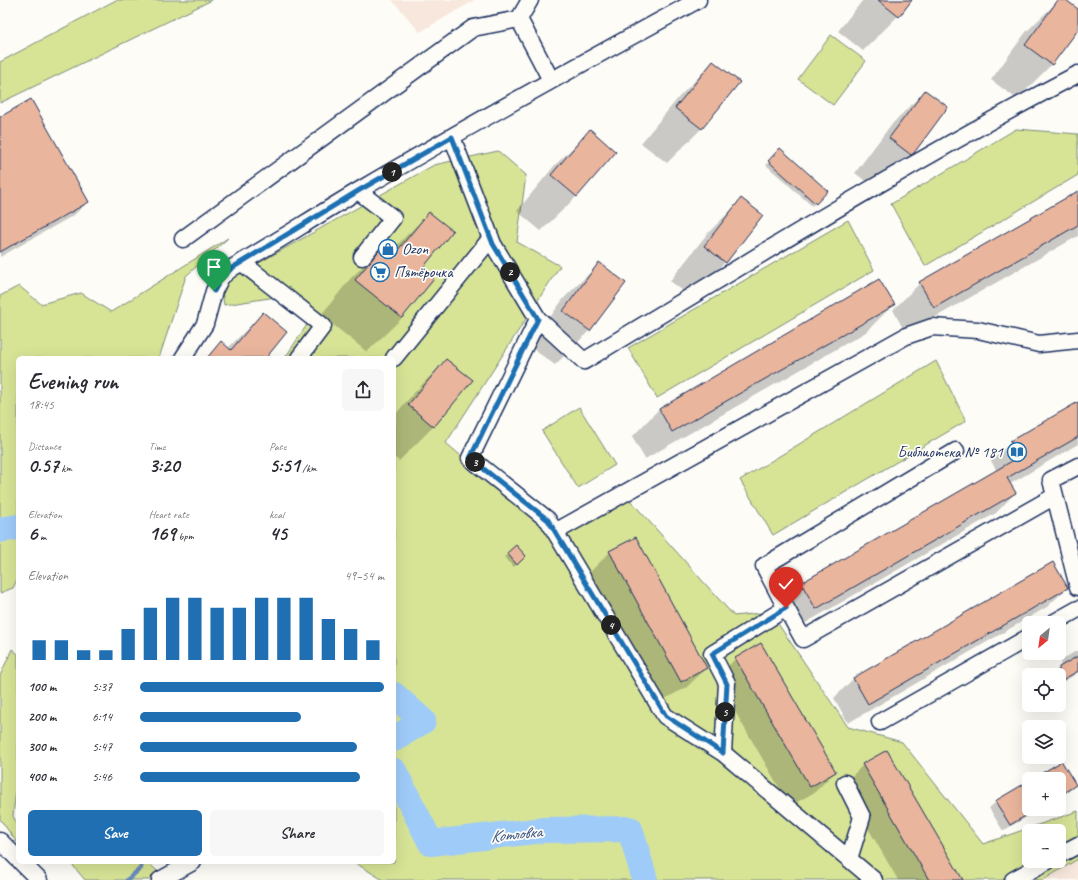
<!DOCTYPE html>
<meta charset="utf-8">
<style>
body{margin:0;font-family:Caveat,sans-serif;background:#f7f7f7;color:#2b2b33;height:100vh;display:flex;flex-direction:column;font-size:15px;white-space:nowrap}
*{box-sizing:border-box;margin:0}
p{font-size:13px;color:#7c7c81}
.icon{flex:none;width:22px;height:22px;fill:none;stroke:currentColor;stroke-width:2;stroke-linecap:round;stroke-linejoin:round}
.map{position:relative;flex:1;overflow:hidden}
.details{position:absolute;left:16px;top:356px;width:380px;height:508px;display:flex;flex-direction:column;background:#fff;border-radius:6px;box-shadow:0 4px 16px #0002}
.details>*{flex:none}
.needle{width:26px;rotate:209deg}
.fabs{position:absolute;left:1022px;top:616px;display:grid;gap:8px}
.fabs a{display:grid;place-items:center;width:44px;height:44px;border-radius:6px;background:#fff;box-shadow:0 4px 16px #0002;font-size:20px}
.pin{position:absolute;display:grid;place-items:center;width:34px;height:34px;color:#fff;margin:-41px -17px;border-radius:50% 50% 50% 0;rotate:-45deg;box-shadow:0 0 4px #0007}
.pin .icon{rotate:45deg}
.km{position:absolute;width:20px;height:20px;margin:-10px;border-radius:50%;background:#222;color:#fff;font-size:11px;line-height:20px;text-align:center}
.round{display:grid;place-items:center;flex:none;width:42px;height:42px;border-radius:6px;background:#f7f7f7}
.summary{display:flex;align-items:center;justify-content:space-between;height:68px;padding:0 12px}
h1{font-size:22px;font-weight:800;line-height:30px}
.metrics{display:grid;grid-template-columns:repeat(3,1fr);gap:6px;height:68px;padding:4px 12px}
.metrics div{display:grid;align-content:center}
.metrics b{font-size:20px;font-weight:800}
.metrics small{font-size:11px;font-weight:400}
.metrics p{font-size:11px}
.chart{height:112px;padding:8px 12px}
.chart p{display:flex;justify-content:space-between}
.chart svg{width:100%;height:72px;margin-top:4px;stroke:#1f6fb2;stroke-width:6}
.action{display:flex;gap:8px;margin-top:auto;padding:8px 12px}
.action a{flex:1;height:46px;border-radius:6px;background:#1f6fb2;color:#fff;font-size:16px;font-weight:800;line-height:46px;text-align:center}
.action a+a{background:#f7f7f7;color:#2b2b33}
ul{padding:0 12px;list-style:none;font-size:13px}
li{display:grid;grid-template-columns:64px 48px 1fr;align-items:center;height:30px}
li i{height:10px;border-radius:5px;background:#1f6fb2}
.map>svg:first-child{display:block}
.built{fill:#f7e7dc}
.green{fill:#d7e496;stroke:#798a7a;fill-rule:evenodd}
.shadow{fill:#0003}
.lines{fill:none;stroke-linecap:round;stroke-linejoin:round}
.stream{stroke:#6a8dbb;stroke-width:4.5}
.river{stroke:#9fcbf9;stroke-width:26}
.building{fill:#e9b59c;stroke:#1b2f5e}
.minor-casing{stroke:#1b2f5e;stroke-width:19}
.minor{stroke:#fdfcf7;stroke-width:16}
.route-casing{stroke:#fff;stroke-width:8}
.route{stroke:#1f6fb2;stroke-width:5}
.labels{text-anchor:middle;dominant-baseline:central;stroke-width:3.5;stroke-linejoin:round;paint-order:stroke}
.poi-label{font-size:16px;fill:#1b2f5e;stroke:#fdfcf7;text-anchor:start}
.water-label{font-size:17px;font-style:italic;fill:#3c5685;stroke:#fdfcf7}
</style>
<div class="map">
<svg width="1078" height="880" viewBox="0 0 1078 880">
<rect width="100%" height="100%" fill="#fdfcf7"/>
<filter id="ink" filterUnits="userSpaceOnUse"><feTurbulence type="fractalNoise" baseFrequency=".025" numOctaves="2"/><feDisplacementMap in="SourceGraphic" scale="8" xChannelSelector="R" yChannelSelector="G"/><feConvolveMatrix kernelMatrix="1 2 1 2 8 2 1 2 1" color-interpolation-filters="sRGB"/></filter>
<g filter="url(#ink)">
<!-- built -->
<path class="built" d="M392 0H475L420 32Z
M1078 856V880H1034Z"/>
<!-- green -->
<path class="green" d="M116 0H212L0 103V62Z
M831 35 866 61 833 105 798 79Z
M1016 129 1078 134V175L925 266 891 204Z
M498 151 526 175 517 242 560 266 446 443 544 527 621 490 734 616 770 612 848 727 902 742 983 844 1078 811V859L1043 880H383L354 862H394V358H285L312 317 276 297 224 305 221 284 434 165ZM1029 831H1059V861H1029Z
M848 220 874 270 657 398 628 348Z
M228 238 186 276 159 358H18V578L13 588 0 593V296L19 286 41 304 81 293 111 312Z
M936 361 966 421 773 535 740 480Z
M579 407 615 465 578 488 542 431Z
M12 649 18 654V791L16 790 13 816 18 826V844L0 819V676Z
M70 862H151V865L166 880H85Z"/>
<!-- shadow -->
<path class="shadow" d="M863 0H911L898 16 863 51 838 31Z
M1059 0H1064L1078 10V29L1052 64 1017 99 991 80 1026 32Z
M713 62 738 82 701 129 667 163 641 143 679 97Z
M925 91 913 153 876 189 855 173 890 126Z
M0 118 88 202 74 215 0 257Z
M590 131 614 152 576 197 541 231 517 211 555 165Z
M780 149 827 191 812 206 766 165Z
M1078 192V236L906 334 893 310 920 283Z
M742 199 725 262 691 297 670 281 707 234Z
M429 213 421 269 402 318 367 352 321 315 351 278 386 244 393 249Z
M599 264 625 283 589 331 555 365 529 346 564 298Z
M893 305 866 332 645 459 632 437 659 409Z
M263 313 265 358H206L221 343 228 348Z
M446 360 434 426 399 461 394 457V416L412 395Z
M1078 403V444L1010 484 1015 493 996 513 797 628 782 603 802 584 997 471 991 461 1011 442Z
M516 546 525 556 514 567 504 557Z
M610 552 706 668 687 687 661 701 590 572Z
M1052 563 1067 588 1047 607 848 723 834 698 853 679Z
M760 644 835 772 815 792 790 806 716 679 735 659Z
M1078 650V673L1059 684V675H1048L1062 667 1060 663 1066 657Z
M887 751 962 880H898L843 785 863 765Z
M1061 763 1075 785 1068 792 1059 797V779H1034Z
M1029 782V809H1040L1003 831 989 808 996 802Z"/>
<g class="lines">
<!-- stream -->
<path class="stream" d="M127 880 141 868V862"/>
<!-- river -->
<path class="river" d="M0 530 18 527
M394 695 423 721 394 739
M394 771 431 843 544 830 630 829 645 880"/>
</g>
<!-- building -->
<path class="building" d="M878 0H912L899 17Z
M1058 0H1066L1078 9V30L1052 65 1025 45Z
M713 61 740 82 702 129 675 108Z
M925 90 948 107 914 153 911 155 889 138Z
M31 99 89 202 0 252V117Z
M590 129 616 152 577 197 551 175Z
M780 148 828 191 816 204 768 161Z
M1078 191V225L934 308 919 282Z
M741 198 763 215 726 263 704 246Z
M429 212 453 231 422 269 434 279 402 318 355 280 386 242 397 251Z
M599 262 626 283 590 331 563 311Z
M879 279 895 305 672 432 659 409Z
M263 312 287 332 266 358H207L221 341 231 350Z
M446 359 473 380 434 427 408 405Z
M1078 402V437L1007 478 1016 493 816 609 801 583 1019 457 1010 441Z
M636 537 707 668 681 682 609 551Z
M516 545 526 556 517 565 507 553Z
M1053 562 1068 588 868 704 853 678Z
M761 643 836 772 810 787 735 658Z
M1078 656V671L1059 682V667Z
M887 750 963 880H929L862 764Z
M1059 757 1076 785 1059 796V779H1032L1059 763Z
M1029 781V814L1010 825 995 801Z"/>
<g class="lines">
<!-- minor casing -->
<g class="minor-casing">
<path id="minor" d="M530 0 519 19 551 80
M452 137 493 244 538 319 470 458 548 520 665 716 723 753 874 880
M358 191 393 218 362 257
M183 239 473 28 519 19
M241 262 323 326 299 358
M538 319 584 361C747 263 909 162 1078 74
M183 358 205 324 214 291 221 277 232 268C275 243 316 216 358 191 470 125 584 62 698 0
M394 358 491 238
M1078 466 1051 480 1078 587
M555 532 906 336 932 327 978 330 1039 344 1078 340
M786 608 764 566 956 451
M1053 623 1078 609
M880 722 1029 637
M723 753 727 683 712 654 786 608 803 639 1055 496
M845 783 862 817 849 859
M0 841 18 859
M1059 855 1078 845
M21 862 39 880
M160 880 193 862
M1013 880 1048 861"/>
</g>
<!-- minor -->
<use href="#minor" class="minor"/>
</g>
</g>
<g class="lines" filter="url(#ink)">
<!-- route casing -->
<g class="route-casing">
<path id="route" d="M214 291 221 278 232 268 358 191 452 137 493 244 538 319 470 458 548 520 666 716 723 753 727 684 712 654 786 608"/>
</g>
<!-- route -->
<use href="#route" class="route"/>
</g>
<!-- icons -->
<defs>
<g id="shop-ring" transform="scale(1)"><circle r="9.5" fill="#fdfcf7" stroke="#1f6fb2" stroke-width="1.5"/><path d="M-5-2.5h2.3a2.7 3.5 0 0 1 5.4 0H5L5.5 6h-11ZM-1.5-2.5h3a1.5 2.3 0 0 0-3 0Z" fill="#1f6fb2"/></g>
<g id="supermarket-ring" transform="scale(1)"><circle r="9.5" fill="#fdfcf7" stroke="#1f6fb2" stroke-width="1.5"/><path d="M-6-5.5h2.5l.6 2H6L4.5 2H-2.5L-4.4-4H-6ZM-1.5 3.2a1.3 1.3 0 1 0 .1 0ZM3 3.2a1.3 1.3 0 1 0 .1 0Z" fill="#1f6fb2"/></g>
<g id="library-ring" transform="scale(1)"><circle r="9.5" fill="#fdfcf7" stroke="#1f6fb2" stroke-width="1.5"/><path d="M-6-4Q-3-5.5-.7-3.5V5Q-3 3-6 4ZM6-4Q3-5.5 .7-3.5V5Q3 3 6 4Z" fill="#1f6fb2"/></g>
</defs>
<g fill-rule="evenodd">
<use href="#shop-ring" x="388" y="249"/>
<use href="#supermarket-ring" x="380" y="272"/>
<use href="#library-ring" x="1017" y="452"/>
</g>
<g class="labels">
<!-- poi labels -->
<g class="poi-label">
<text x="402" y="249">Ozon</text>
<text x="394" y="272">Пятёрочка</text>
<text x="1003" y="452" text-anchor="end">Библиотека № 181</text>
</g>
<!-- water labels -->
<g class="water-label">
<text transform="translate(516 834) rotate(-6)">Котловка</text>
</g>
</g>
</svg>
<div class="fabs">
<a><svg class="needle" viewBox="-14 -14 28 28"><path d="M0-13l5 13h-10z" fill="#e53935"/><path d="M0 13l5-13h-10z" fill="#7c7c81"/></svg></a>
<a><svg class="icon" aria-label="locate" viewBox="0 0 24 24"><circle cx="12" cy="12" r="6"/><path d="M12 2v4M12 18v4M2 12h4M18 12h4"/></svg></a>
<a><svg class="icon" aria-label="layers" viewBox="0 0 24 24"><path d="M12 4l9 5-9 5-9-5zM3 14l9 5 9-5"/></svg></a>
<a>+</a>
<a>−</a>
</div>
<div class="pin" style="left:214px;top:291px;background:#1e9e55"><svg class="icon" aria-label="arrive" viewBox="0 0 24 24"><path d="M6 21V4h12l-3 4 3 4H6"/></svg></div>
<div class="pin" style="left:786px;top:608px;background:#d93025"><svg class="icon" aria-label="check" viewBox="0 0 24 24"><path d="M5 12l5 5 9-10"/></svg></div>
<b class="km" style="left:392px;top:172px">1</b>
<b class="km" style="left:510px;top:272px">2</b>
<b class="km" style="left:475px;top:462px">3</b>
<b class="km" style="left:611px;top:625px">4</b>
<b class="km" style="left:725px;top:712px">5</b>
<section class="details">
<div class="summary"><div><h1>Evening run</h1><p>18:45</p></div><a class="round"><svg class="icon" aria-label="share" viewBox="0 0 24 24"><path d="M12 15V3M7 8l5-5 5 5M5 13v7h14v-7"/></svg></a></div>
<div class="metrics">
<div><p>Distance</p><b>0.57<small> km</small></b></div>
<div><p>Time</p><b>3:20</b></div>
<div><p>Pace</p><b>5:51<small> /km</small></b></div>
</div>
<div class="metrics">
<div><p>Elevation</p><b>6<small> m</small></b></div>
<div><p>Heart rate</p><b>169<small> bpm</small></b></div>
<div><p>kcal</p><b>45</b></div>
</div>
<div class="chart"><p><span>Elevation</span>49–54 m</p>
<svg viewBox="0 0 160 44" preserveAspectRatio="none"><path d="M5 44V32M15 44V32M25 44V38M35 44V38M45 44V25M55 44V12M65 44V6M75 44V6M85 44V12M95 44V12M105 44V6M115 44V6M125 44V6M135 44V19M145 44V25M155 44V32"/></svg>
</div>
<ul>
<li><b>100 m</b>5:37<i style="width:100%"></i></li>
<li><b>200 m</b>6:14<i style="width:66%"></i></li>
<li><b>300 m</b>5:47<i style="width:89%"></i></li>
<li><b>400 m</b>5:46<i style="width:90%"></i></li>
</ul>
<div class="action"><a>Save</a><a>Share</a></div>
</section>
</div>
